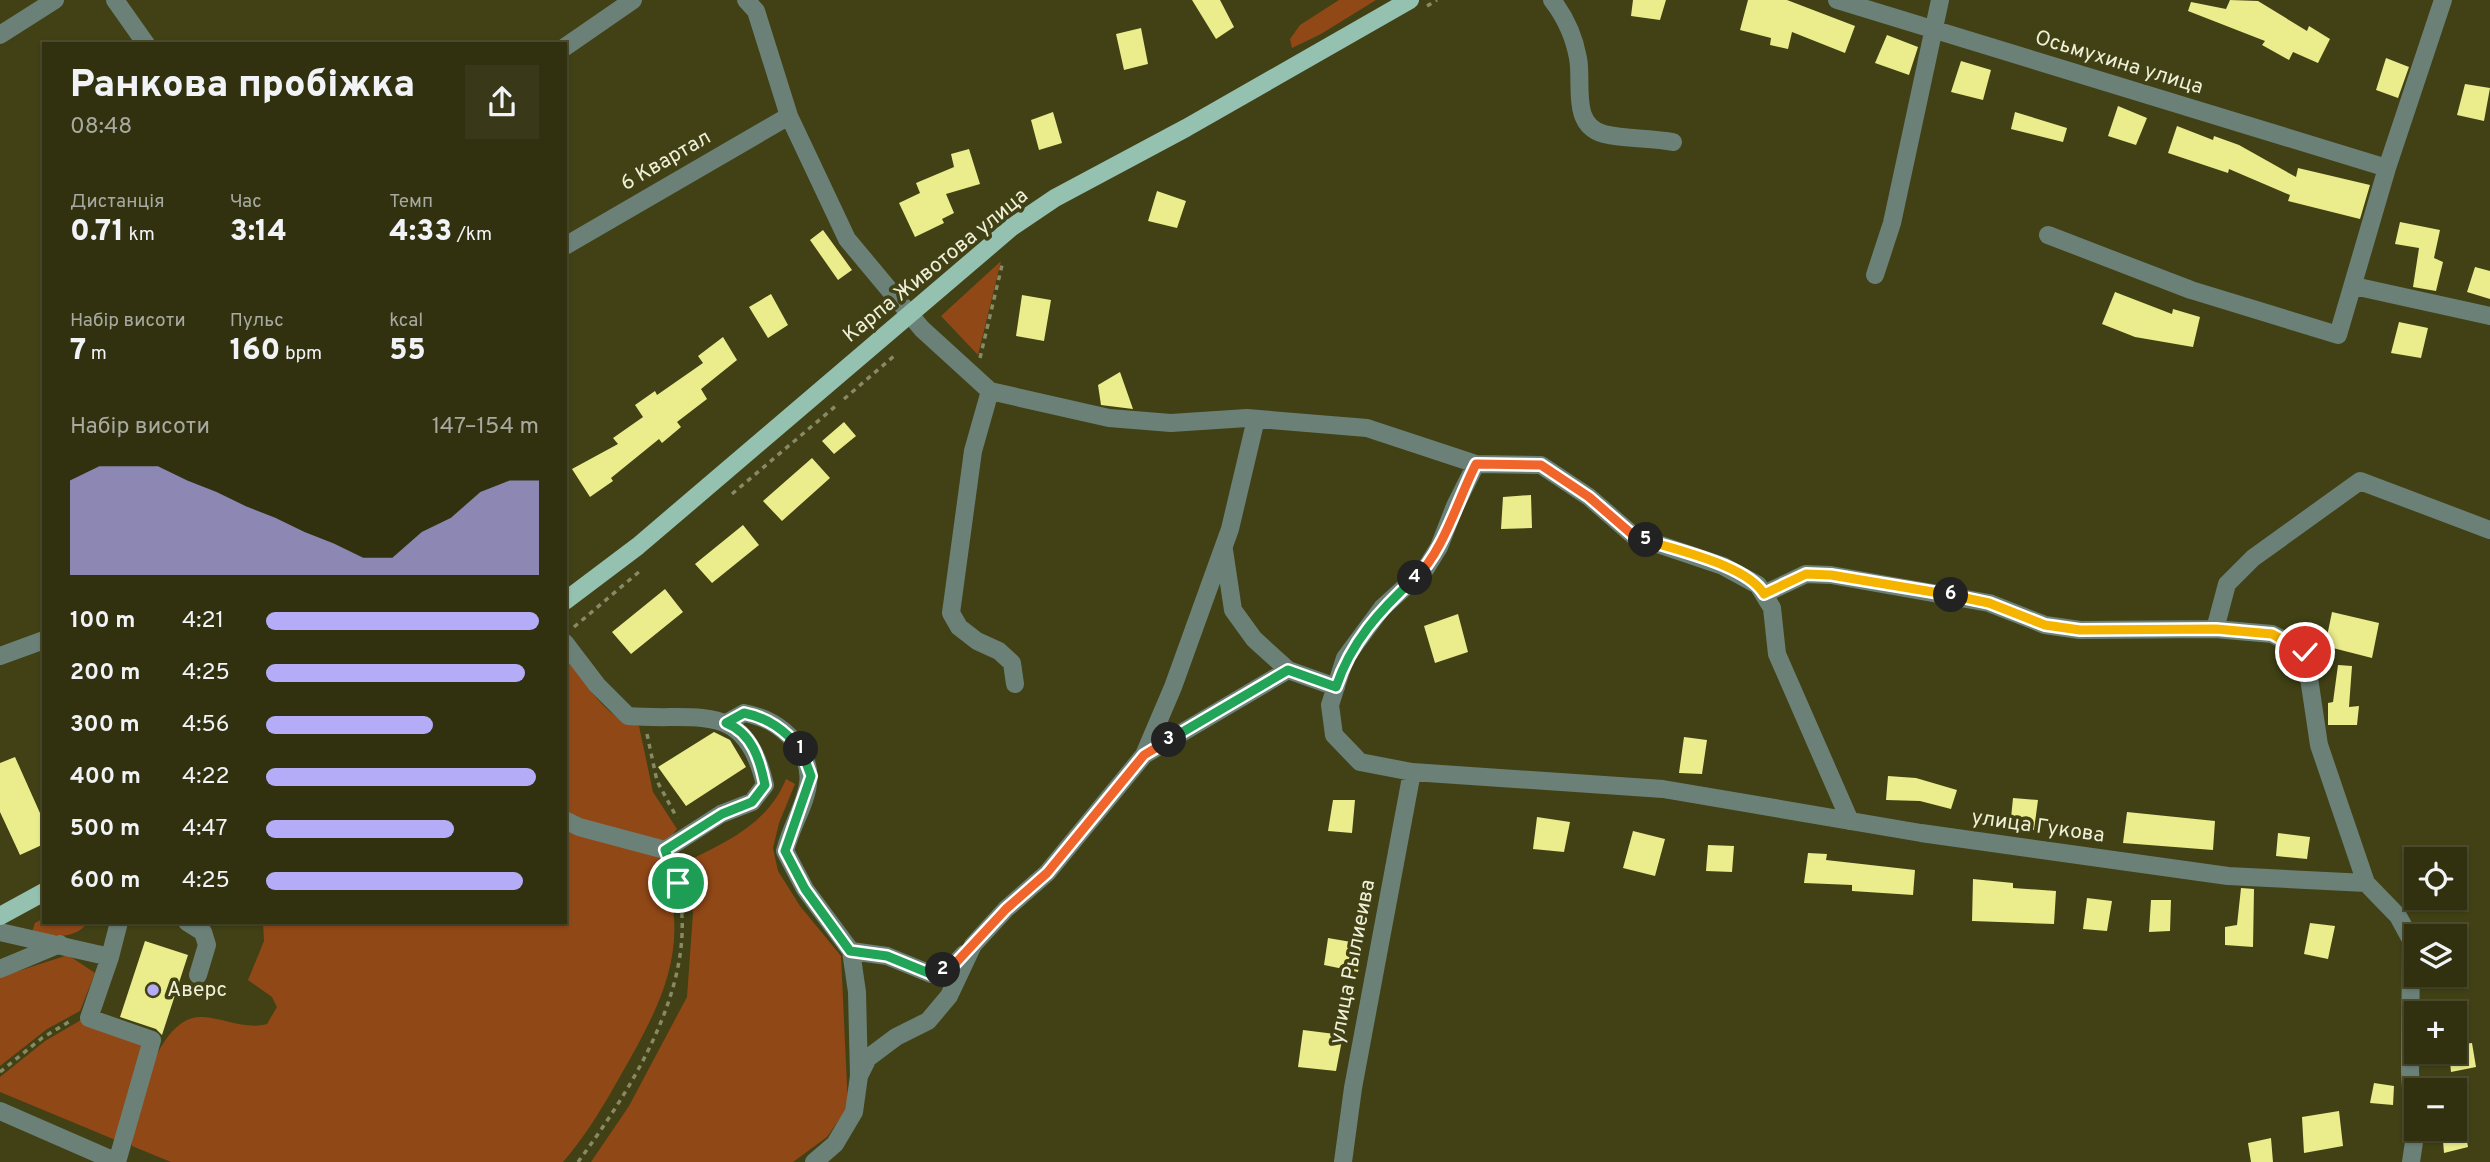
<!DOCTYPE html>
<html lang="uk">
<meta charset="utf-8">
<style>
body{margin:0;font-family:Overpass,sans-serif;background:#393919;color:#f1f3f6;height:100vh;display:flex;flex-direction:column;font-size:26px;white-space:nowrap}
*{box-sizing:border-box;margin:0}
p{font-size:23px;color:#a8a99f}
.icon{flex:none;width:38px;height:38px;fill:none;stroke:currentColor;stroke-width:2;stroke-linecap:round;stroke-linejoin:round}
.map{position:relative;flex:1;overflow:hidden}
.side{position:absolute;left:42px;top:42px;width:525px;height:882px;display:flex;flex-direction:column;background:#313110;border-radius:0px;box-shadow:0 2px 5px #0004,0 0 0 2px #4c4c30}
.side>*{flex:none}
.controls{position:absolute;left:2404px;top:847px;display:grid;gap:14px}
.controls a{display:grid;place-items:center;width:63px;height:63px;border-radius:0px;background:#313110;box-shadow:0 2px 5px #0004,0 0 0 2px #4c4c30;font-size:35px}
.pin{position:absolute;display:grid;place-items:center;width:60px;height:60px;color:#fff;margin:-30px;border:4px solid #fff;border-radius:50%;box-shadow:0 2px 7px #0007}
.km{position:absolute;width:35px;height:35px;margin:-18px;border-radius:50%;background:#222;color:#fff;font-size:19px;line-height:35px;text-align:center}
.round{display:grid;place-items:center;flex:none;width:74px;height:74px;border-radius:0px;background:#393919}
.overview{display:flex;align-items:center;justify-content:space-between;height:119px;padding:0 28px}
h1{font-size:38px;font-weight:800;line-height:52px}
.figures{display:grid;grid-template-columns:repeat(3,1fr);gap:10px;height:119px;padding:7px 28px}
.figures div{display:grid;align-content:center}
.figures b{font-size:30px;font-weight:800}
.figures small{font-size:19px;font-weight:400}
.figures p{font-size:19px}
.chart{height:196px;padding:14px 28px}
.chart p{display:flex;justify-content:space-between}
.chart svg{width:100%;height:126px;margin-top:7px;fill:#b5acf8;opacity:.7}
ul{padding:0 28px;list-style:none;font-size:23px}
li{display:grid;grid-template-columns:112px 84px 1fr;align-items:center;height:52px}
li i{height:18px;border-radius:9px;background:#b5acf8}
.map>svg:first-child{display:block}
.green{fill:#914817}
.building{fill:#ebec8c}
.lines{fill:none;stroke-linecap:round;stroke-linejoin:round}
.path{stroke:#888965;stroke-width:3.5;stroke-dasharray:5 5;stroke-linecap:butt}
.minor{stroke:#6b8178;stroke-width:18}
.major{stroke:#94c1b0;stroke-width:18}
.split-1-casing{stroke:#fff;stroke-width:14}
.split-2-casing{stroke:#fff;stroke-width:14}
.split-3-casing{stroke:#fff;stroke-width:14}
.split-4-casing{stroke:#fff;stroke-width:14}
.split-5-casing{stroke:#fff;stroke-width:14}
.split-6-casing{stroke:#fff;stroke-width:14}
.split-7-casing{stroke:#fff;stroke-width:14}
.split-1{stroke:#22a559;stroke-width:9}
.split-2{stroke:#22a559;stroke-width:9}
.split-3{stroke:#f0652b;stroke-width:9}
.split-4{stroke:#22a559;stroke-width:9}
.split-5{stroke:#f0652b;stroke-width:9}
.split-6{stroke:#f5b400;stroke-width:9}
.split-7{stroke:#f5b400;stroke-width:9}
.poi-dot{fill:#b5acf8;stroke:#414115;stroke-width:2.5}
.labels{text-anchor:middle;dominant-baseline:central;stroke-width:7;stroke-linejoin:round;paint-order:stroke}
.street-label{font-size:21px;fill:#eff0d8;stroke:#414115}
.poi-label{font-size:21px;fill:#eff0d8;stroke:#414115;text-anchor:start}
</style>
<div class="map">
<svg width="2490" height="1162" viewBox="0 0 2490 1162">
<rect width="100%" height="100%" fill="#414115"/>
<!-- green -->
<path class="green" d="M1339 0H1376L1321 34 1292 48 1290 39 1300 25Z
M1001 261 978 355 941 316Z
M565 654C584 679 606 722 639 726L653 792 677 829 667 842 582 821 565 813Z
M786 779 795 784 779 823 773 848 778 871 800 906 841 956 848 1107 827 1137 793 1162H591L629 1106 687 997 693 913 684 863C726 842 768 824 786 779Z
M565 827 659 856C694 942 664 999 622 1073 604 1105 587 1134 563 1162H171L132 1146C134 1111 157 1015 202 1017 224 1018 246 1030 267 1024L277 1007 272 997 248 980 264 941 263 922H565Z
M44 918V922H88C76 940 51 937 32 932L35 923Z
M68 955 95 973 80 1011 47 1029 0 1066V977Z
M81 1020 147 1043 118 1141 0 1092V1077L45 1041Z"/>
<!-- building -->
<path class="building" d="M1192 0H1220L1234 27 1216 39Z
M1633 0H1666L1660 20 1631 16Z
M1748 0H1787L1855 26 1845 53 1792 32 1788 49 1770 45 1771 38 1740 30Z
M2230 0 2258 1 2307 31 2309 26 2330 39 2318 63 2293 52 2289 60 2262 45 2265 41 2188 11 2191 2 2226 9Z
M1141 28 1148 64 1124 70 1116 34Z
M1887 35 1918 47 1909 75 1875 63Z
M2386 58 2409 67 2398 98 2376 90Z
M1961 61 1991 70 1983 100 1951 92Z
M2465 84 2490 88 2484 121 2457 115Z
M2118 106 2147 118 2136 145 2108 136Z
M1053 112 1062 143 1039 150 1031 120Z
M2015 112 2067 128 2063 142 2011 129Z
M2177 126 2213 140 2214 136 2239 145 2296 177 2298 168 2370 185 2360 219 2288 201 2290 195 2229 169 2228 173 2168 153Z
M969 149 980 184 946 194 954 213 942 219 944 223 915 237 899 203 920 193 916 183 954 167 951 154Z
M1157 191 1186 201 1177 228 1148 221Z
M2400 222 2440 230 2434 258 2443 262 2436 291 2413 287 2419 248 2395 244Z
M823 230 852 270 838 280 810 240Z
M2475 267 2490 271V299L2467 292Z
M2115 292 2172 314 2173 309 2200 317 2193 347 2135 337 2102 324Z
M771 294 788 325 768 338 749 307Z
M1022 295 1051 300 1044 341 1016 336Z
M2399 322 2428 328 2421 358 2391 353Z
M723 337 737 360 701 389 707 399 677 422 681 427 662 443 659 439 611 478 613 481 590 497 572 469 618 444 613 438 643 417 635 405 655 391 657 395 703 363 698 356Z
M1120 372 1133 409 1101 405 1098 385Z
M844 422 856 436 834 454 822 441Z
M812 458 830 478 782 521 763 501Z
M1531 495 1532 528 1501 529 1503 497Z
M743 525 759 545 712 583 695 564Z
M665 589 683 612 631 654 612 632Z
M2332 612 2379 623 2372 658 2325 646Z
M1458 614 1468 652 1435 663 1424 626Z
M2338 665 2352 666 2349 707 2359 706 2357 725H2328V703L2333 702Z
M714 732 730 740 746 767 686 806 658 767Z
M1684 737 1707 740 1702 774 1679 773Z
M15 757 44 822V844L20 855 0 812V763Z
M1888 776 1916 778 1957 790 1951 809 1920 801 1886 800Z
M2013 798 2038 800 2034 830 2010 828Z
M1333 800H1355L1352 833 1328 831Z
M2127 812 2215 821 2213 850 2123 843Z
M1537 817 1570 822 1564 852 1533 849Z
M1633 831 1665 839 1655 876 1623 868Z
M2278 833 2310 837 2307 859 2276 856Z
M1708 845 1734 846 1732 872 1706 871Z
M1808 853 1827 854 1826 860 1915 870 1913 895 1852 891V885L1804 883Z
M1973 879 2013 883V888L2056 891 2054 924 1972 921Z
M2241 888 2254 889 2253 947 2225 945V927L2237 925Z
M2087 898 2112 901 2107 931 2083 929Z
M2151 900H2171L2170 931 2149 932Z
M2310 923 2335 926 2328 959 2304 954Z
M1328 938 1363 944 1358 972 1324 965Z
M145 941 188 955 162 1035 156 1029 120 1017Z
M1303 1030 1343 1035 1336 1071 1298 1067Z
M2472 1043 2476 1067 2451 1072 2449 1052H2455V1045Z
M2374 1083 2394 1086 2393 1105 2370 1103Z
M2339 1111 2343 1146 2304 1153 2302 1117Z
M2442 1129H2465L2468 1147 2444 1153Z
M2271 1138 2273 1162H2251L2248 1143Z"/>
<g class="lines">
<!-- path -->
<path class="path" d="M1427 6 1437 0
M980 358 1003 261
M844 399 894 356
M732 494 838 404
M574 627 640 571
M647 734 657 781 677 818
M0 1072 42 1038 72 1020
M578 1162C634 1086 710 967 672 869"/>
<!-- minor -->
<path class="minor" d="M115 0 146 44
M746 0 756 11 789 116 847 239 922 329 990 391 1109 418 1171 423 1247 418 1367 428 1476 464 1541 465 1589 497 1634 536 1723 566 1758 585 1772 608 1777 654 1850 821
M1552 0C1566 18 1574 36 1578 58 1583 83 1570 125 1604 134 1625 139 1651 138 1673 142
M1837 0 2387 168
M0 35 55 0
M565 47 633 0
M2048 235 2191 290 2338 335 2387 168 2443 0
M565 246 789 116
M1875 275 1892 223 1940 0
M2354 286 2490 316
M990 391 973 451 951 613 959 627 977 641 999 651 1012 663 1015 684
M1476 464 1455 506 1439 547 1426 568 1382 608 1345 658 1330 705 1334 735 1360 762 1412 772 1663 789 1921 833 2228 876 2366 883 2398 916 2411 940 2410 1071 2414 1142 2411 1162
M1224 550 1233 610 1254 639 1288 670 1336 687
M1764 594 1806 574 1831 575 1989 603 2045 625 2080 630 2215 629
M565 643 597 685 628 716C698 722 745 698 765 785L752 802 721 814 665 850 579 827 565 820
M0 656 44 640
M726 723 744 713C765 717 780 725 794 741 827 780 795 810 785 851L805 889 851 951 887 956 931 974 952 967 964 954
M1144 755 1288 670
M2366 883 2319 745 2305 651 2272 634 2215 629 2227 584 2253 558 2360 481 2490 530
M187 922 203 932 207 945 198 975
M0 932 110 957 119 922
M851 951 857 992 859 1076
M110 957 89 1018 152 1040 117 1162
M0 969 60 944
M0 1111 117 1162
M814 1162 835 1144 854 1112 859 1076 868 1058 896 1037 928 1021 949 996 973 945 1006 909 1047 873 1144 755 1173 687 1230 529 1256 419
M1343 1162 1353 1088 1412 772"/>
<!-- major -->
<path class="major" d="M565 601 638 546 1012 227 1055 198 1186 128 1410 0
M0 916 44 892"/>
</g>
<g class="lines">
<!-- split-1 casing -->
<g class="split-1-casing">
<path id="split-1" d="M678 883 665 850 722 814 752 802 765 785C760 760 752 733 726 723L744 713C769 718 784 730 801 749"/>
</g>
<!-- split-2 casing -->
<g class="split-2-casing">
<path id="split-2" d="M801 749 811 776 785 851 805 889 850 951 887 956 931 974 943 970"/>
</g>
<!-- split-3 casing -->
<g class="split-3-casing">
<path id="split-3" d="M943 970 952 967 1006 909 1047 873 1144 755 1169 740"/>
</g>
<!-- split-4 casing -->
<g class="split-4-casing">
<path id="split-4" d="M1169 740 1288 670 1336 687C1351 642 1380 610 1415 578"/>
</g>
<!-- split-5 casing -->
<g class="split-5-casing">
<path id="split-5" d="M1415 578C1443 553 1458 499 1476 464L1541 465 1589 497 1634 536 1646 540"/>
</g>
<!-- split-6 casing -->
<g class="split-6-casing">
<path id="split-6" d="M1646 540C1678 551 1747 565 1764 594L1806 574 1831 575 1951 595"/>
</g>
<!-- split-7 casing -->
<g class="split-7-casing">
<path id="split-7" d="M1951 595 1989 603 2045 625 2080 630 2216 629 2272 634 2305 652"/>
</g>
<!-- split-1 -->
<use href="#split-1" class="split-1"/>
<!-- split-2 -->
<use href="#split-2" class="split-2"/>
<!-- split-3 -->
<use href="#split-3" class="split-3"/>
<!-- split-4 -->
<use href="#split-4" class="split-4"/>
<!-- split-5 -->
<use href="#split-5" class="split-5"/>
<!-- split-6 -->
<use href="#split-6" class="split-6"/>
<!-- split-7 -->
<use href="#split-7" class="split-7"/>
</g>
<!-- markers -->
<circle class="poi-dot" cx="153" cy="990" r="7"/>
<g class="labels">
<!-- street labels -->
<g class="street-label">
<text transform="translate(2119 63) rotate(17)">Осьмухина улица</text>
<text transform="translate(666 161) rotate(-30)">6 Квартал</text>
<text transform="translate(936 266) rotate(-39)">Карпа Животова улица</text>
<text transform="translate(2038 827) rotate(8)">улица Гукова</text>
<text transform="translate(1353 962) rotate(-79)">улица Рылиеива</text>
</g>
<!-- poi labels -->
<g class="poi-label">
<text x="167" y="990">Аверс</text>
</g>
</g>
</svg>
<div class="controls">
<a><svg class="icon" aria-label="locate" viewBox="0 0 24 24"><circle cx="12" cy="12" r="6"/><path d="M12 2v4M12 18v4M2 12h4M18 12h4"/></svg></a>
<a><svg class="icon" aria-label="layers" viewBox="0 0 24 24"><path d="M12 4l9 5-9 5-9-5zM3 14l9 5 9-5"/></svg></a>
<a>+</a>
<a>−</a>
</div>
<div class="pin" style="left:678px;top:883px;background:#1e9e55"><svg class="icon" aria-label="arrive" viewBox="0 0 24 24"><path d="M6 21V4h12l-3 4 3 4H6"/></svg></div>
<div class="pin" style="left:2305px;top:652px;background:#d93025"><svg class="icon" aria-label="check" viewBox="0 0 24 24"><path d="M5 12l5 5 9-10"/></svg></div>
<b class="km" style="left:801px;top:749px">1</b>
<b class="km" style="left:943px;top:970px">2</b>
<b class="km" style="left:1169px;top:740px">3</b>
<b class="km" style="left:1415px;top:578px">4</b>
<b class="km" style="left:1646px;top:540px">5</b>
<b class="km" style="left:1951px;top:595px">6</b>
<section class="side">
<div class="overview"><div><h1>Ранкова пробіжка</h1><p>08:48</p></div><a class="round"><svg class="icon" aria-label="share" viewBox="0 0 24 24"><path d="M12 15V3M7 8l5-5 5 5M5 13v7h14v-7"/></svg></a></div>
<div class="figures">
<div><p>Дистанція</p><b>0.71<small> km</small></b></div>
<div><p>Час</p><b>3:14</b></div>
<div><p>Темп</p><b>4:33<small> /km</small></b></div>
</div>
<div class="figures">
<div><p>Набір висоти</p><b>7<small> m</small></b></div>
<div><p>Пульс</p><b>160<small> bpm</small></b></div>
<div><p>kcal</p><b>55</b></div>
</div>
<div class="chart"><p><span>Набір висоти</span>147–154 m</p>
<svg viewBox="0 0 160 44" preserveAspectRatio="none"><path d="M0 44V11L10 6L20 6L30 6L40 11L50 15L60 20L70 24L80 29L90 33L100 38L110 38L120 29L130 24L140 15L150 11L160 11V44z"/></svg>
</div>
<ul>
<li><b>100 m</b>4:21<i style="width:100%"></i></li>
<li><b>200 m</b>4:25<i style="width:95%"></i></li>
<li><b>300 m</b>4:56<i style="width:61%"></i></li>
<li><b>400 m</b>4:22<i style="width:99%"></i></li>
<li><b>500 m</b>4:47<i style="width:69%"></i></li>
<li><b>600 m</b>4:25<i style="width:94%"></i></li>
</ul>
</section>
</div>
